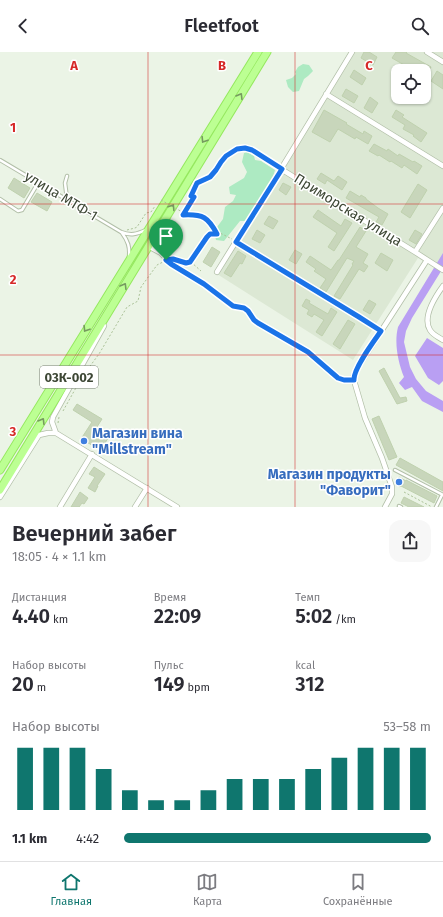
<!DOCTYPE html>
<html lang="ru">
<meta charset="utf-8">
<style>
body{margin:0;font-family:"Fira Sans",sans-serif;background:#f7f7f7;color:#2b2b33;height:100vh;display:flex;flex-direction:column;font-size:15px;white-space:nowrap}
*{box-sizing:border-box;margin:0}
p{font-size:13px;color:#7c7c81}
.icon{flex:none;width:22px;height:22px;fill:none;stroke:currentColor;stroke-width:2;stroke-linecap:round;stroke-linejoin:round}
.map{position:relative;height:455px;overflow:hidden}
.side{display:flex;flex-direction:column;background:#fff;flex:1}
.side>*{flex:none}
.controls{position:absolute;left:391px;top:12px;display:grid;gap:8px}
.controls a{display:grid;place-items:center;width:40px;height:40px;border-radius:8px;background:#fff;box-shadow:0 1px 3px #0004;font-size:20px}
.pin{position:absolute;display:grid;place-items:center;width:34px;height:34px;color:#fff;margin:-41px -17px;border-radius:50% 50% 50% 0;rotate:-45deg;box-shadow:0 0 4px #0007}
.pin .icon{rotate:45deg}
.round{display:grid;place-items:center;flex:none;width:42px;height:42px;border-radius:12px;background:#f7f7f7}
.head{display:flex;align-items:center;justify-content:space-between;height:68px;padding:0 12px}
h1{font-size:22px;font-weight:600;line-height:30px}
.figures{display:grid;grid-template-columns:repeat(3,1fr);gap:6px;height:68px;padding:4px 12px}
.figures div{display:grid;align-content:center}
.figures b{font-size:20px;font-weight:600}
.figures small{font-size:11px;font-weight:400}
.figures p{font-size:11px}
.chart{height:112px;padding:8px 12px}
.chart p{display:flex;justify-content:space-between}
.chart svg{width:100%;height:72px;margin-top:4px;stroke:#0f766e;stroke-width:6}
ul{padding:0 12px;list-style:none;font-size:13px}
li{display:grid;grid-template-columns:64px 48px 1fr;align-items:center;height:30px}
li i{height:10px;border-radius:5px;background:#0f766e}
header{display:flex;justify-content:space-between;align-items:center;height:52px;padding:0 12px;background:#fff;font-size:18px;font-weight:600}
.dock{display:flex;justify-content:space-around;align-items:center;height:56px;border-top:1px solid #e1e1e2;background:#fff;font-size:11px;color:#7c7c81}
.dock a{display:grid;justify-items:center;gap:2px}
.dock .on{color:#0f766e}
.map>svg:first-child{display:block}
.residential{fill:#dce8d4;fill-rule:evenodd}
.green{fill:#adeac2}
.water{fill:#b99ff3}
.building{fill:#c8d6bb;stroke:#bfd1ae}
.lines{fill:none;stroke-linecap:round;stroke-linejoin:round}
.lane-casing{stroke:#b2bfa8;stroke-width:4.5}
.street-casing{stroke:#b2bfa8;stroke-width:6}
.primary-casing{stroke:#95e85f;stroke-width:9}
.path{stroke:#abc298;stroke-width:1;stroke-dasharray:2 2;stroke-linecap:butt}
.lane{stroke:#fff;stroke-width:2.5}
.street{stroke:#fff;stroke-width:4.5}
.primary{stroke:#bcff93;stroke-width:7}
.path-bridge{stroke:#abc298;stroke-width:1;stroke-dasharray:2 2;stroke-linecap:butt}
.oneway{stroke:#769a5f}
.route-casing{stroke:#fff;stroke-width:8}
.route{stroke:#1a73e8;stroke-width:5}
.grid{fill:none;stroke:#d62828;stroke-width:1;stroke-opacity:0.55}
.shop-dot{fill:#3f7fe0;stroke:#fff;stroke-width:1.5}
.labels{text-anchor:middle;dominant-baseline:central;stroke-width:3;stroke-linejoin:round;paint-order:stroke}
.shield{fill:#fff;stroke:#777e72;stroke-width:1}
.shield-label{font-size:13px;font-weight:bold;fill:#3d4735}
.street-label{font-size:14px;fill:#3d4735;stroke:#fff}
.shop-label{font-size:14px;font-weight:bold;fill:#366cbe;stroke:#fff;text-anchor:start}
.grid-label{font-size:13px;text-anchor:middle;font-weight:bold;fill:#d62828;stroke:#fff;stroke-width:3;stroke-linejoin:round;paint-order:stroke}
</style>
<header><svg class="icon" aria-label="back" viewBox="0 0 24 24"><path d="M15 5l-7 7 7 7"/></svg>Fleetfoot<svg class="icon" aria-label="search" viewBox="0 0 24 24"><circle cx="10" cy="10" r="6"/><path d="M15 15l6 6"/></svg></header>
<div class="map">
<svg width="443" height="455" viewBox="0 0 443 455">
<rect width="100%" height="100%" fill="#ebf4e6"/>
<!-- residential -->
<path class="residential" d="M355 0H443V221L418 206 353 308 217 222ZM398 19H424V45H398Z"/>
<!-- green -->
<path class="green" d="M303 12 309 13 313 19 308 24 304 27 299 39 293 40 288 35 286 28 292 26 296 22 295 20 298 15Z
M247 100 254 104 255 108 261 109 275 118 273 125 252 160 245 169H240L224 189 216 188 214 179 223 167 225 155 233 149 236 143 230 142 229 135 244 126 247 120 242 110 244 101Z"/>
<!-- water -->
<path class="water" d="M443 201V216L412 266 406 279 404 290 410 315 416 327 426 339 443 349V360L422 349 412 335 405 338 399 331 404 325C398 310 394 291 398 275Z
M427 286 443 296V329L439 333 428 326 415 304Z"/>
<!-- building -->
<path class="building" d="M364 0H369L377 5 373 13 361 6Z
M396 0H407L406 1 431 15 424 26V19H413L405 15 406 14 392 6Z
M354 18 366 26 362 33 350 25Z
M437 19 443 23V37L431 29Z
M346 37 358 44 354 51 342 44Z
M370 45 378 51 372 61 364 56Z
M324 58 347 71 346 72 363 82 364 79 372 84 368 92 356 85 355 87 338 77 330 90 312 80Z
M396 58 404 63 402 65 427 81 421 90 413 84 414 83 403 77 405 73 392 65Z
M374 92 387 99 388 97 398 104 399 102 413 110 414 109 422 114 417 122 404 113 402 116 391 109 390 110 379 103 378 104 369 99Z
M321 121 334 129 338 124 347 130 342 138 327 128 325 132 317 127Z
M14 126 30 136 24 146 8 136Z
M283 131 291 135 286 143 279 138Z
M418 132 427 138 410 166 401 160Z
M350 139 360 145 361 143 366 146V147L378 156 388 162 382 173 376 170 379 165 346 146Z
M37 141 52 150 47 159 31 150Z
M318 158 341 174 345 167 352 171 334 199 328 195 337 181 313 165Z
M269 164 278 169 273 177 264 172Z
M360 175 366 179 356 195 368 202 363 211 368 214 364 220 359 217 340 247 334 244 353 213 352 212 354 209 347 206 326 240 320 236 326 227 314 219 316 217 306 210 310 204 331 218 338 208H339Z
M257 178 265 183 260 191 252 187Z
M415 178 422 182 416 192 409 188Z
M212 195 220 200 211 215 203 210Z
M295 198 302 202 296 212 289 208Z
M238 199 246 204 242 212 240 211 231 225 224 221Z
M381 201 393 208 387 219 375 211Z
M306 247 310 249 309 251 328 262 331 256 337 260 322 284 316 280 324 268 314 262 312 265 307 262 309 258 302 254Z
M369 248 376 252 370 262 363 258Z
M348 268 355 272 340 297 333 292Z
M384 316 400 346 406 345 407 349 397 352 379 319Z
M77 352 102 367 95 378 108 386 101 398 81 387 92 370 73 358Z
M379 364 397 405 389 408 372 367Z
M400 406 443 430V439L396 413Z
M94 415 105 422 97 434H98L95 440 88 436 95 425 89 422Z
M399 425 406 429V428L437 444 434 451 401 434 400 435 395 431Z
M80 440 88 446 84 452 82 451 79 455H71Z
M404 445 424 455H409L401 451Z"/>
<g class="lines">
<!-- lane casing -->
<g class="lane-casing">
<path id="lane" d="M0 108 121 180C131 184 137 182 146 178
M0 147 18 159 22 158 38 131
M67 147 65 131 67 124
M122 181C128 189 130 195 129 205
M395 418 443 443
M399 454 401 455
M436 455 442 443"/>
</g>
<!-- street casing -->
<g class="street-casing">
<path id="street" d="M427 0 443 10
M326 42 443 114
M252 99 415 200 443 218
M236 190 359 265 381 279
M148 194 161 201 171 212 204 232 233 254 244 256 248 259 254 268 258 271 308 300 338 326 344 328H354
M415 200 443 156
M217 220 281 117 352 0
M443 234C435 245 422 265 430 278 433 283 438 285 443 288
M56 381 177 455
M56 381 52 370 53 365 104 274
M0 445 39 383 48 381H56
M60 455 92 402
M135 455 147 436
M385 455 392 442V435L382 406 365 366 353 325 358 315 427 208"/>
</g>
<!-- primary casing -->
<g class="primary-casing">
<path id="primary" d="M0 418 258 0
M0 438 267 0"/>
</g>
<!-- path -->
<path class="path" d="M192 144 194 145 183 163C201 162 207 165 216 181
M184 161 197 131 210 125 221 110 232 100 237 97 245 96 247 97
M127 178 135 176 137 175 146 161 151 160 155 154
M172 207 185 211 190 210 210 182 220 181 232 187
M191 210 201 219
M63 359 82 325 99 302 127 255 138 249 141 235 157 213 163 210
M58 371 59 365
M404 440 432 455"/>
<!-- lane -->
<use href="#lane" class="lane"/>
<!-- street -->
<use href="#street" class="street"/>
<!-- primary -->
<use href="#primary" class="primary"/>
<!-- path-bridge -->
<path class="path-bridge" d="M161 148 184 161"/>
</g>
<!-- one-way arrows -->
<defs><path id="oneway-chevron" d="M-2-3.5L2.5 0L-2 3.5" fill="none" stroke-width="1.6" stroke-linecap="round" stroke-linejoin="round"/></defs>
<g class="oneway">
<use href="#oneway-chevron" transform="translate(240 44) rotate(-59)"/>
<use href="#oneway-chevron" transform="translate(204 88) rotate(122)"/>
<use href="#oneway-chevron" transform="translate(172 155) rotate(-58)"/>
<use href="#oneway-chevron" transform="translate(124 234) rotate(-59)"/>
<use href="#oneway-chevron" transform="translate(86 277) rotate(122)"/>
<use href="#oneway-chevron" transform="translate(42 369) rotate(-59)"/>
</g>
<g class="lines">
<!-- route casing -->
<g class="route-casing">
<path id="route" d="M245 96 252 98 282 117 236 190 359 265 381 279C374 289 353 317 354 328H344L338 326 308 300 258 271 254 268 248 259 244 256 233 254 204 232 171 212 166 208 173 207 186 211 190 210 207 185 210 182H217C208 165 203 162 183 163L194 145 191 144 197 131 210 125 216 118 221 110 226 104 237 97Z"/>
</g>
<!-- route -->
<use href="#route" class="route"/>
</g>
<!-- grid -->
<path class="grid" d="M148 0V455M295 0V455M0 152H443M0 303H443"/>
<!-- markers -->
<g class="shop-dot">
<circle cx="84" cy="389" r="4"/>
<circle cx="399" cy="430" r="4"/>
</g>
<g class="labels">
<!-- shield labels -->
<rect class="shield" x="40" y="314" width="58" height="22" rx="3"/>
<g class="shield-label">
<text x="69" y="325">03К-002</text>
</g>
<!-- street labels -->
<g class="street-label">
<text transform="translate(61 144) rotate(31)">улица МТФ-1</text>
<text transform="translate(348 158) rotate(32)">Приморская улица</text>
</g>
<!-- shop labels -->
<g class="shop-label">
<text x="92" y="381">Магазин вина<tspan x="92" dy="16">"Millstream"</tspan></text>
<text x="391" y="422" text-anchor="end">Магазин продукты<tspan x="391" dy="16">"Фаворит"</tspan></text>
</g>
</g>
<g class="grid-label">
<text x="74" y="18">A</text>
<text x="222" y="18">B</text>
<text x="369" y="18">C</text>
<text x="13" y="80">1</text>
<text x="13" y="232">2</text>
<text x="13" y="384">3</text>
</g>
</svg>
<div class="controls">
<a><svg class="icon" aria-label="locate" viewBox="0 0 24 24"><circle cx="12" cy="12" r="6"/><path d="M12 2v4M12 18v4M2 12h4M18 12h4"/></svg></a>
</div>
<div class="pin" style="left:166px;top:208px;background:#1e9e55"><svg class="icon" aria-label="arrive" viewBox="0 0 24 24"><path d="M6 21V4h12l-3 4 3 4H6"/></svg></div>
</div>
<section class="side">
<div class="head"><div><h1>Вечерний забег</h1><p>18:05 · 4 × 1.1 km</p></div><a class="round"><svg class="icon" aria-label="share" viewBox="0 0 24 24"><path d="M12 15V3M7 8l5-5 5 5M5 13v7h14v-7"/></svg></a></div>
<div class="figures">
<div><p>Дистанция</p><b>4.40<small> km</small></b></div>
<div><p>Время</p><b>22:09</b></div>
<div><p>Темп</p><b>5:02<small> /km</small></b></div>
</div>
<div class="figures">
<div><p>Набор высоты</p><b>20<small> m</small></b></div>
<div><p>Пульс</p><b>149<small> bpm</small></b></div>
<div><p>kcal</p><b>312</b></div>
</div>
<div class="chart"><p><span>Набор высоты</span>53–58 m</p>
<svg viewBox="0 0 160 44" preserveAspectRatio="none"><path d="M5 44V6M15 44V6M25 44V6M35 44V19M45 44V32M55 44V38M65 44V38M75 44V32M85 44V25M95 44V25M105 44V25M115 44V19M125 44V12M135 44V6M145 44V6M155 44V6"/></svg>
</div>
<ul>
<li><b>1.1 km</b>4:42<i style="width:100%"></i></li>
</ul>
</section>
<nav class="dock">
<a class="on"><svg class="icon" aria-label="home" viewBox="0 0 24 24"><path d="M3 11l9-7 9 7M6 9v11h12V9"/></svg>Главная</a>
<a><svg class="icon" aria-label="map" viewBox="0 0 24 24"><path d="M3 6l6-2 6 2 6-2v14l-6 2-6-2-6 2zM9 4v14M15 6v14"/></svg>Карта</a>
<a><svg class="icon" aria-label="saved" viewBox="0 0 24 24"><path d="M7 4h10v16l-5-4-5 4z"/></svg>Сохранённые</a>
</nav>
